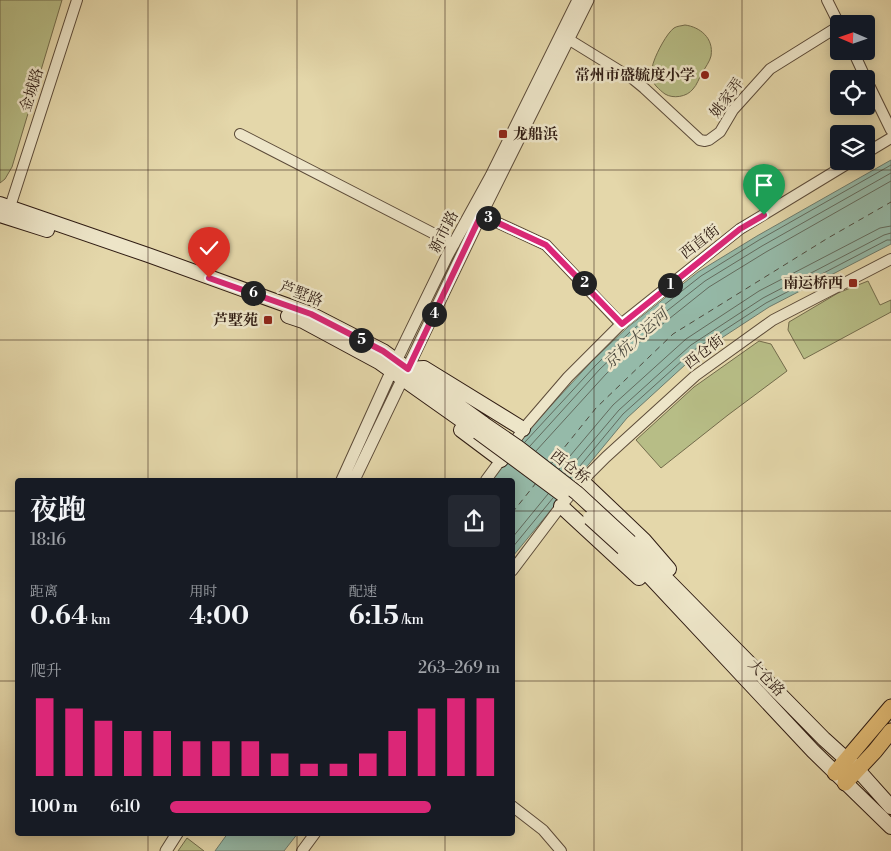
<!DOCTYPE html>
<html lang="zh">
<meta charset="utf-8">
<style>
body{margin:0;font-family:"Libre Bodoni","Noto Serif SC",serif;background:#242831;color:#f1f3f6;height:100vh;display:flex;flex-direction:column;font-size:19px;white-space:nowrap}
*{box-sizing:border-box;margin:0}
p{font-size:16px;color:#9ea1a6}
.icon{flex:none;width:28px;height:28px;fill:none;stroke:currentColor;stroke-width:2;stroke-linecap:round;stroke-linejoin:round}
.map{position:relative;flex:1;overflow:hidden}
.panel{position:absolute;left:15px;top:478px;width:500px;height:358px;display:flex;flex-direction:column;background:#171b24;border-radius:5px;box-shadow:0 2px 12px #0003}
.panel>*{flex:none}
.needle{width:32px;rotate:272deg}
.tools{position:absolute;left:830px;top:15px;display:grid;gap:10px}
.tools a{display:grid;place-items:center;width:45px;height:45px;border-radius:5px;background:#171b24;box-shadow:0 2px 12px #0003;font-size:25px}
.pin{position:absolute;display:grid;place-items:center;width:42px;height:42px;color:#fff;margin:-51px -21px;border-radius:50% 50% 50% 0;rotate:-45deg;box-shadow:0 0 5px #0007}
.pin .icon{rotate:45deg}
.km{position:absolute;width:25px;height:25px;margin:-12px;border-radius:50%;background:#222;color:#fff;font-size:14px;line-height:25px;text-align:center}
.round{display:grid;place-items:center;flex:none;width:52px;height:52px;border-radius:5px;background:#242831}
.summary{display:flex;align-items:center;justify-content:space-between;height:85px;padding:0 15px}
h1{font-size:28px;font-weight:700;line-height:38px}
.metrics{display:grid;grid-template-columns:repeat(3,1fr);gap:8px;height:85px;padding:5px 15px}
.metrics div{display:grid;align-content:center}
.metrics b{font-size:25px;font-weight:700}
.metrics small{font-size:14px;font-weight:400}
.metrics p{font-size:14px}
.chart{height:140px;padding:10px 15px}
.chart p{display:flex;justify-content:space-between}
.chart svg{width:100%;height:90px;margin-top:5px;stroke:#db2777;stroke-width:6}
ul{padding:0 15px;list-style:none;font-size:16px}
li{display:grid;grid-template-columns:80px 60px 1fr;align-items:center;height:38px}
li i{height:12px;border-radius:6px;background:#db2777}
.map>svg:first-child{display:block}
.green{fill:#b7bd86;stroke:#736c4c}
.water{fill:#95baa9;stroke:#6c7b6d}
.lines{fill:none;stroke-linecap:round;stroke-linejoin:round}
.shore{stroke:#626b5e;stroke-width:1}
.ferry{stroke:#4e4b40;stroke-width:1;stroke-dasharray:6 5;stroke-linecap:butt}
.minor-casing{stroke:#5c4b39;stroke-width:12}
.tertiary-casing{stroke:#5c4b39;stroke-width:13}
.secondary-casing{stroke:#2f1c13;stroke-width:16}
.primary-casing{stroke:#2f1c13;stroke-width:17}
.minor{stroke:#ede5c8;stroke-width:10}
.tertiary{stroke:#ede5c8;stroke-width:11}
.secondary{stroke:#ede5c8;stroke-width:14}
.primary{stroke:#e2bc75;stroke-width:15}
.secondary-bridge-casing{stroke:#2f1c13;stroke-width:16;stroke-linecap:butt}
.secondary-bridge{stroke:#ede5c8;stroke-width:14}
.route-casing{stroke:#fff;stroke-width:10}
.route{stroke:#db2777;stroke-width:6}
.grid{fill:none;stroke:#2f1c13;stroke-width:1;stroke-opacity:0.55}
.poi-dot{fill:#8f2418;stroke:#ede5c8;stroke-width:2}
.labels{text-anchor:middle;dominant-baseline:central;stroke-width:5;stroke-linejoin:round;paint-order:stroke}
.poi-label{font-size:15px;font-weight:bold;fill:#2f1c13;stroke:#ede5c8;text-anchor:end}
.street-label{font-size:15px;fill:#2f1c13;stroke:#ede5c8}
.water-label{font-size:16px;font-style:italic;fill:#4e4b40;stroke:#ede5c8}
</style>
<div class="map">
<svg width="891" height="851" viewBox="0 0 891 851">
<rect width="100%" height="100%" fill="#e4d7aa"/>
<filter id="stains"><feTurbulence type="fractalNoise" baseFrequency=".004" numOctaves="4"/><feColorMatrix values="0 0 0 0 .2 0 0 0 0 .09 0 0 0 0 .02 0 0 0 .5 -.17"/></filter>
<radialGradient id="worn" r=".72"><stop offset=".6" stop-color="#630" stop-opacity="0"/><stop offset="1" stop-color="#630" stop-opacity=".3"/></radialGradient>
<!-- green -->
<path class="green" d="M0 0H62L12 167 5 179 0 183Z
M685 25C700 27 714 38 711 56 710 61 705 68 702 73 699 78 697 85 693 89 687 97 673 99 665 94 662 92 659 89 656 86 651 81 651 68 654 61 657 52 667 33 674 28 677 26 681 26 685 25Z
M868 281 880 305 891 300V312L804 359 788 330 789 322 838 293Z
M759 341 771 344 787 371 728 415 661 468 636 440 694 387Z
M187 838 204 851H178Z"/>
<!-- water -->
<path class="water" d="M891 160V244L769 307 697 354 627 418 513 556 512 480H491L526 433 592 361 628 327 698 272 757 236Z
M228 833V832L298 833 284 851H215Z"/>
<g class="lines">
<!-- shore -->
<path class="shore" d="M525 442 596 365 631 331 701 276 759 240 891 165
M530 446 600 369 635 336 705 281 762 246 891 173
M536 451 606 374 640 342 709 287 766 252 891 181
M559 469 613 405 686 339 759 291 880 228 891 226
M565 474 619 410 691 345 763 298 884 235 891 233
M570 478 623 414 694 350 766 303 887 240H891
M512 538 548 494
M512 548 553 498"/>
<!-- ferry -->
<path class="ferry" d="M551 464 596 408 673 334 828 238 891 202
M512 513 536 483"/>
<!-- minor casing -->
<g class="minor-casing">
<path id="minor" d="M827 0 839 24
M568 39 633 79 644 88 700 140 705 141 709 140 720 132 733 110 770 69 839 26
M853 51 866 79
M866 79 891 130
M240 134 454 244
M866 153 891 138
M8 213 77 0
M481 215 546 245 621 324
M486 480 525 427 568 377 621 324 740 229 852 161
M512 571 561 506 582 481 606 457 695 376 773 320 891 259
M512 806 543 830 561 851
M302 851 316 832"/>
</g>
<!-- tertiary casing -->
<g class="tertiary-casing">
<path id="tertiary" d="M342 480 396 361 447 256 491 176 578 0
M354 480 481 215 588 0
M166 851 178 832"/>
</g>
<!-- secondary casing -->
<g class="secondary-casing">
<path id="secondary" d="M0 204 148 255 311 314 383 351 484 424
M0 215 47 230
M288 316 303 321 379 362 478 432
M408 369 424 368 523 429
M461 430 501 460
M582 481 644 540 669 569
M561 506 639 578
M630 542 824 739 857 769 891 807
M623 548 813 751 891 827"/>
</g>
<!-- primary casing -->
<g class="primary-casing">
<path id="primary" d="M835 773 891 707
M845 783 875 751 891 731"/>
</g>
<!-- minor -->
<use href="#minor" class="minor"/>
<!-- tertiary -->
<use href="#tertiary" class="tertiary"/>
<!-- secondary -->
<use href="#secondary" class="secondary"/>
<!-- primary -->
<use href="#primary" class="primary"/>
<!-- secondary-bridge casing -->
<g class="secondary-bridge-casing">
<path id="secondary-bridge" d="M484 424 519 448 577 493 630 542
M478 432 562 494
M590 518 623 548"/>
</g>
<!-- secondary-bridge -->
<use href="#secondary-bridge" class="secondary-bridge"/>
</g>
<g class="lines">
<!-- route casing -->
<g class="route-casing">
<path id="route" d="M209 278 311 314 383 351 408 369 481 215 546 245 622 324 740 229 764 215"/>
</g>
<!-- route -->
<use href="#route" class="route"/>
</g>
<!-- grid -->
<path class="grid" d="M148 0V480M297 0V480M445 0V480M594 0V851M742 0V851M0 170H891M0 340H891M0 511H18M512 511H891M0 681H18M512 681H891M148 832V851M297 832V851M445 832V851"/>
<!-- markers -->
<g class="poi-dot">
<circle cx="705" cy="75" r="5"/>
<rect x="498" y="129" width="10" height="10" rx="2.5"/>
<rect x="848" y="278" width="10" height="10" rx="2.5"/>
<rect x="263" y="315" width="10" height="10" rx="2.5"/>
</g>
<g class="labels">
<!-- poi labels -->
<g class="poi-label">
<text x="695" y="75">常州市盛毓度小学</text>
<text x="513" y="134" text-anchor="start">龙船浜</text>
<text x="843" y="283">南运桥西</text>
<text x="258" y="320">芦墅苑</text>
</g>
<!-- street labels -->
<g class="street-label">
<text transform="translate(32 90) rotate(-72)">金城路</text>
<text transform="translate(727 98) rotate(-53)">姚家弄</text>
<text transform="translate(444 232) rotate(-63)">新市路</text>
<text transform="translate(700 242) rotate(-38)">西直街</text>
<text transform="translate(301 294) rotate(21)">芦墅路</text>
<text transform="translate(704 352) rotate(-37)">西仓街</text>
<text transform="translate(570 467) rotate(38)">西仓桥</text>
<text transform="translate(766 678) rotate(46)">大仓路</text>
</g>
<!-- water labels -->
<g class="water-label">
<text transform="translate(636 339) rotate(-42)">京杭大运河</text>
</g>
</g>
<rect width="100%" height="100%" filter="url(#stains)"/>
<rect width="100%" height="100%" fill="url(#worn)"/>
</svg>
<div class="tools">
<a><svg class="needle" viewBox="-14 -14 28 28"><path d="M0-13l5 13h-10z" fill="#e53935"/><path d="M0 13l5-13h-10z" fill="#9ea1a6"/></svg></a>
<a><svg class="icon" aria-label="locate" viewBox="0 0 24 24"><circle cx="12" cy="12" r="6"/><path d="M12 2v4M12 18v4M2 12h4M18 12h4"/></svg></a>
<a><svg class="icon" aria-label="layers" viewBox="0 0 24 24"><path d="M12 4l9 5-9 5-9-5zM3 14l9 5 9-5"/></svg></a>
</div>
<div class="pin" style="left:764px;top:215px;background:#1e9e55"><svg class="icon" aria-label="arrive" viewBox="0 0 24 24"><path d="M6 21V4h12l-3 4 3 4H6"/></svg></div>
<div class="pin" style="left:209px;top:278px;background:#d93025"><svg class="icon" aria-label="check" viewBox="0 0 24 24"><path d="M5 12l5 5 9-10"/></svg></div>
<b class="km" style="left:670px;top:285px">1</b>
<b class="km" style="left:584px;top:283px">2</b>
<b class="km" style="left:488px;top:218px">3</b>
<b class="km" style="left:434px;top:314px">4</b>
<b class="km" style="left:361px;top:340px">5</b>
<b class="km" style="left:253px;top:293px">6</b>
<section class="panel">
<div class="summary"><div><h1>夜跑</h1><p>18:16</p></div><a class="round"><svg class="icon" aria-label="share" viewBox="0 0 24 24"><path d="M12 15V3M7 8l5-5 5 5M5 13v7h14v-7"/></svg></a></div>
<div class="metrics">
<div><p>距离</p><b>0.64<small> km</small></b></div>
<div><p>用时</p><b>4:00</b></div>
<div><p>配速</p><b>6:15<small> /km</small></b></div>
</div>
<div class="chart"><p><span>爬升</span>263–269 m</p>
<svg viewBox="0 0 160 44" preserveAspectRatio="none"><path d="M5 44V6M15 44V11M25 44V17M35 44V22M45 44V22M55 44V27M65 44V27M75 44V27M85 44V33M95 44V38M105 44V38M115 44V33M125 44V22M135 44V11M145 44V6M155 44V6"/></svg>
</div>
<ul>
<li><b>100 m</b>6:10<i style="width:79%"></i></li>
</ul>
</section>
</div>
